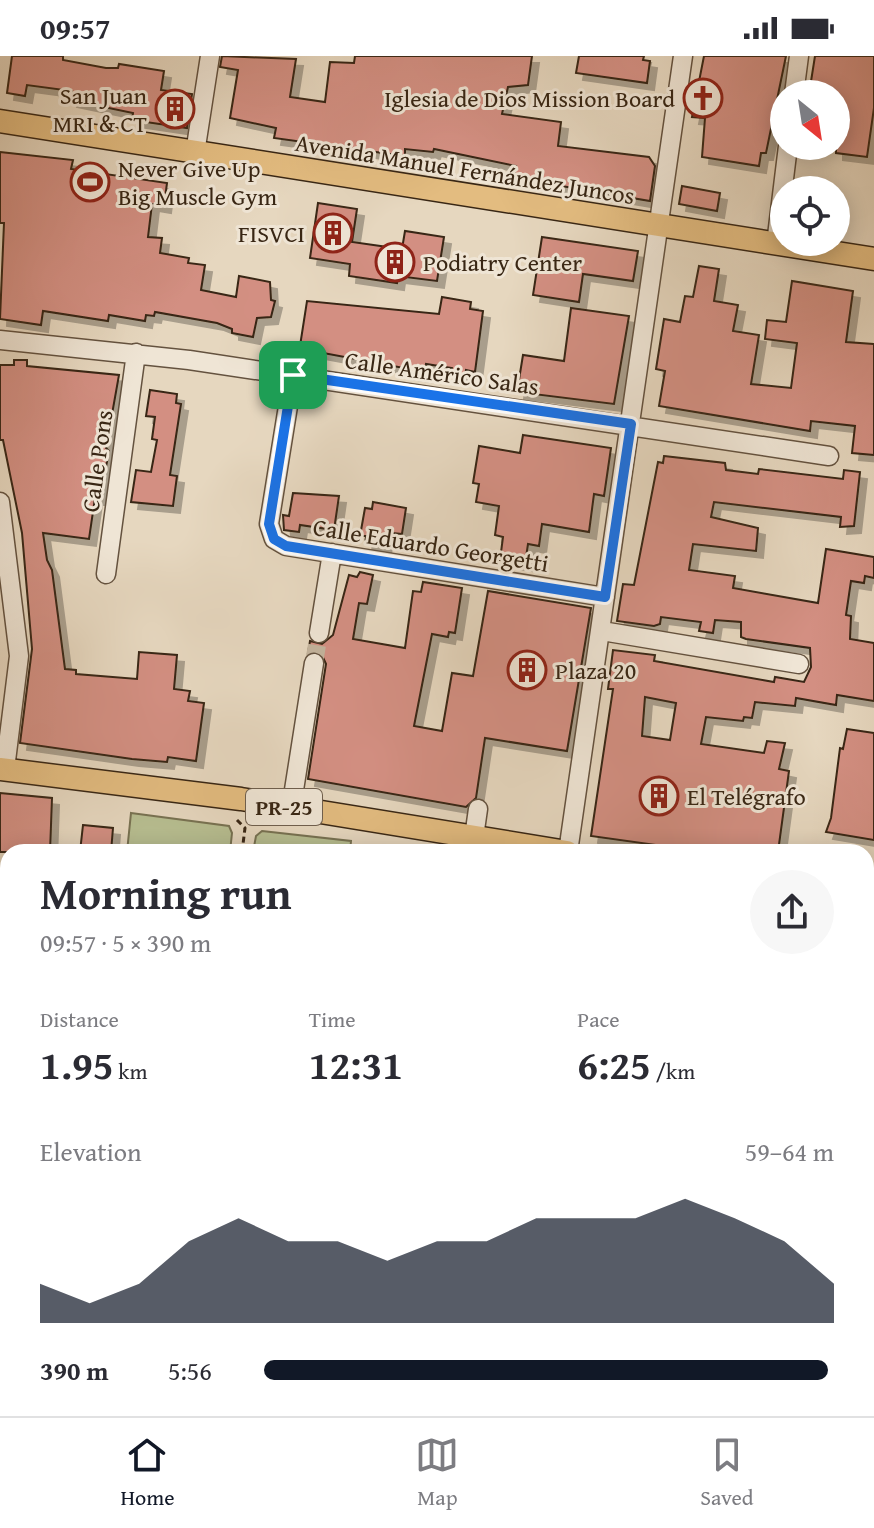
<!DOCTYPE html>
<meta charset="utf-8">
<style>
body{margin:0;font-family:"Gentium Book Plus",serif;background:#f7f7f7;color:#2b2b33;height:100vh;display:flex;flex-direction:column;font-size:30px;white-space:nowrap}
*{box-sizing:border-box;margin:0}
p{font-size:26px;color:#7c7c81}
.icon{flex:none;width:44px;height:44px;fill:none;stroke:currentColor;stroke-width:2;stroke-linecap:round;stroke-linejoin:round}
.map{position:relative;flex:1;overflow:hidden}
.panel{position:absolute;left:0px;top:788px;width:874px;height:572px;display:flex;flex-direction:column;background:#fff;border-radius:24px 24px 0 0;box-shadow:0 4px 20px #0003}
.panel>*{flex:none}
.needle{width:52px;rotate:150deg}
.controls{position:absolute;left:770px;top:24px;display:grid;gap:16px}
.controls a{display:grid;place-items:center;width:80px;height:80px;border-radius:50%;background:#fff;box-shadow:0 4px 20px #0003;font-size:40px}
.pin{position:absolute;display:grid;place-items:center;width:68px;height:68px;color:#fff;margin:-34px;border-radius:16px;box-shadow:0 4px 12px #0006}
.round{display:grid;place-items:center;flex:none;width:84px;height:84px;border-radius:42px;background:#f7f7f7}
.headline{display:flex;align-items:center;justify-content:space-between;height:136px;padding:0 40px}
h1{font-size:44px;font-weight:800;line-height:60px}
.figures{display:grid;grid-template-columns:repeat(3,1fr);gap:12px;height:136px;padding:8px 40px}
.figures div{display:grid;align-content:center}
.figures b{font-size:40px;font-weight:800}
.figures small{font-size:22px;font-weight:400}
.figures p{font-size:22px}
.chart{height:224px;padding:16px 40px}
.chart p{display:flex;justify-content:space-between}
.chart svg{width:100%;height:144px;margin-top:8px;fill:#111827;opacity:.7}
ul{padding:0 40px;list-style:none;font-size:26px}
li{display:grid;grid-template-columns:128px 96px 1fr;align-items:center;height:60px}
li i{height:20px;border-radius:10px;background:#111827}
.status{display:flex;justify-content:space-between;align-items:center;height:56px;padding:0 40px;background:#fff;direction:ltr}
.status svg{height:22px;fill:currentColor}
.tab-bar{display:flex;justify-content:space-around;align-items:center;height:112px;border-top:2px solid #e1e1e2;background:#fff;font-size:22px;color:#7c7c81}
.tab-bar a{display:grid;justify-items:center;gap:4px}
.tab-bar .selected{color:#111827}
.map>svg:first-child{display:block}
.green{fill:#b7be91;stroke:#787252;stroke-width:2}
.building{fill:#d38f82;stroke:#382614;stroke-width:2;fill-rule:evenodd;filter:url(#shadow)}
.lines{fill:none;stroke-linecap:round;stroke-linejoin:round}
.minor-tunnel{stroke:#c3b49d;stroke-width:18;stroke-dasharray:18 9;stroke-linecap:butt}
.highway-tunnel{stroke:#c3b49d;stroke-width:26;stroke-dasharray:26 13;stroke-linecap:butt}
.minor-casing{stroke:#64523f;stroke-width:21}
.major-casing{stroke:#382614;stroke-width:25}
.highway-casing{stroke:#382614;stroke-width:29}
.path{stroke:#382614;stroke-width:3;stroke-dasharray:6 4;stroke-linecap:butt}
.minor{stroke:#efe5d5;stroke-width:18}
.major{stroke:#e3bc80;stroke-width:22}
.highway{stroke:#e3bc80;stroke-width:26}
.route-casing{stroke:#fff;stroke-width:16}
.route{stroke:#1a73e8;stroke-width:10}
.labels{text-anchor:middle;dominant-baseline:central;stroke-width:6;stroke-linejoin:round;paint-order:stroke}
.shield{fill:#efe5d5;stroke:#6f5f4e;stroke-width:2}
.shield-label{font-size:22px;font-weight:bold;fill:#382614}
.poi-label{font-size:24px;fill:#382614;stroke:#efe5d5;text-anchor:start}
.street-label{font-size:24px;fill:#382614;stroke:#efe5d5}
</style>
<div class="status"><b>09:57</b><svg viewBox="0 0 49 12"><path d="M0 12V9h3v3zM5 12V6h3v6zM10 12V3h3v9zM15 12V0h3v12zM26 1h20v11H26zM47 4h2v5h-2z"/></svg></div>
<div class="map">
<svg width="874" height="1360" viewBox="0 0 874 1360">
<defs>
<filter id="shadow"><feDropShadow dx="7" dy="7" stdDeviation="0" flood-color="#0004"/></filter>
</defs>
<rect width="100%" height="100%" fill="#e6d7bf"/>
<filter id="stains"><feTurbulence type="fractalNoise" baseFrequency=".0025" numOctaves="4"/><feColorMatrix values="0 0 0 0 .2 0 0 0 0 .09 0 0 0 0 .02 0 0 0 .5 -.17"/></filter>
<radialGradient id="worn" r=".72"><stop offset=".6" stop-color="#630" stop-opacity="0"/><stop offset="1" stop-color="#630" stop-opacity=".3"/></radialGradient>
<!-- green -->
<path class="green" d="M131 757 229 770 232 777 230 796H127Z
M262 775 351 785 350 796H253L256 780Z"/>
<!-- building -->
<path class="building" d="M12 0H63V4L106 12H118L119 8 164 15 161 34 192 38 187 72 132 64 133 57 70 44 72 35 27 29 25 40 7 37Z
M222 0 296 3 290 41 325 46 330 6 354 7 355 0H532L528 29 508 31 502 58 561 66 558 90 649 101 655 110 650 145 514 122 516 110 434 93 433 96 405 93V100L274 82 276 72 230 62 238 14 220 11Z
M579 0H644L643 4 650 5 647 27 576 17Z
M704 0H786L766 97H761L759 110 702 101 705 62 692 61Z
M815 0H874V52L867 101 836 97V38H809Z
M0 96 73 104 71 113 167 127 164 150 152 148 148 181 162 182 160 197 189 202 188 207 205 209 201 234 236 241 239 220 270 226 271 244 275 245 271 261 257 262 253 281 232 277V273L217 267 155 256 154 260 146 259 145 265 109 259 108 265 43 255 41 269 0 263 4 167H0Z
M682 130 720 137 717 155 679 148Z
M318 147 357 153 352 186 402 193 405 175 444 181 437 225 398 220 397 227 349 220 350 208 310 202Z
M542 181 638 195 633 225 583 218 579 246 533 239Z
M699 210 719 213 714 245 738 249 733 275 759 279 751 328 791 332 797 287 765 283 767 264 786 266 792 225 853 235 846 286 874 288V399L852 397 855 370 811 365 810 375 659 350 665 315 656 313 664 263 680 266 685 240 693 241Z
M442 241 471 246 470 253 483 255 475 316 466 314 465 321 451 319 452 312 426 308 424 319 403 316 404 312 307 294 308 291 300 290 307 245 439 258Z
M571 252 629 260 614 348 517 336 523 299 564 305Z
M14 304H27V310L119 319 106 392 109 395 100 442H95L89 483 43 477 47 504 52 514 65 613 76 614V618L137 623 139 596 177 599 174 633 190 635 188 645 204 647 196 705 168 701 167 706 132 703 20 687 32 593 22 477 3 384H0V309H14Z
M150 334 177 338 176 347 181 348 170 419 177 420 173 450 131 446 136 414 151 416 157 384 152 383 155 361 146 360Z
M523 379 611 392 604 440 594 438 589 476 542 468 539 490 528 488 525 508 500 504 503 481 495 479 499 450 476 446 479 428 473 427 479 390 520 397Z
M664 400 725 407 726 414 758 418 759 413 843 423 844 414 860 416 854 470 840 471 841 461 714 446 711 461 758 472 756 495 693 488 689 514 735 520 733 532 818 547 826 493 874 501V522L865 520 864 527 851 525 846 559 851 560 850 583 874 587V645L837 639 836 649 796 642 795 650 755 646 752 662 744 661 743 665 706 661 701 688 764 697 767 685 785 687 779 713 789 715 778 796H706L591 780 613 633H608L613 594 655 599 654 605 774 626 775 621 804 626 811 611 810 592 746 583 741 581V566L715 564 713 577 699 575 701 566 661 561 660 568 654 570 617 565 623 528 634 529 658 406 663 407ZM645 641 676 647 670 684 642 680Z
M293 437 339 440 334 474 300 469 299 476 284 474 283 459 289 460Z
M373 446 406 452 402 478 393 477 392 486 385 485 384 491 365 488 366 480H360L365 452 372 453Z
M360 516 373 519 367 548 359 547 353 583 405 592 413 535 421 536 423 526 462 532 455 577 449 576 448 581 432 578 414 670 442 675 452 617 473 620 488 535 591 552 567 695 485 682 476 742 466 751 308 723 326 608 321 597H308L310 585 322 588 333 579 349 519 357 521Z
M847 673 874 677V784L826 776 831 762 840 692 843 693Z
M0 737 52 742 50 796H0Z
M83 769 113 772 111 796H80Z"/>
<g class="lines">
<!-- minor-tunnel -->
<path class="minor-tunnel" d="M314 607 319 577"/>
<!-- highway-tunnel -->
<path class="highway-tunnel" d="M0 1157 8 1167
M0 1226 8 1241
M0 1311 8 1324
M25 1352 29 1360
M70 1352 74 1360"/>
<!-- minor casing -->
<g class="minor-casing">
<path id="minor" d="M794 38 799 0
M195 97 210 0
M776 188 788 90
M0 284 189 304 829 400
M293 319 269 468 274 483 286 490 605 541
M0 446 19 600 5 713
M106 518 136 297
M602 575 799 608
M319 577 332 497
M291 753 314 607
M474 781 478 753
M568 796 683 0
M0 880 8 900
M0 990 8 986
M866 1000 874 946
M866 1289 874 1290
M866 1314 874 1315
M487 1352 526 1360
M319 1360 326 1352
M571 1360 572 1352
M813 1360 814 1352"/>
</g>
<!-- major casing -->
<g class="major-casing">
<path id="major" d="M0 65 874 203
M0 713 241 743 567 796
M866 846 874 848"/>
</g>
<!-- highway casing -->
<g class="highway-casing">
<path id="highway" d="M145 1352 151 1360"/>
</g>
<!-- path -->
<path class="path" d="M237 764 245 772 242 796"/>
<!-- minor -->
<use href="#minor" class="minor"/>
<!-- major -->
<use href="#major" class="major"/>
<!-- highway -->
<use href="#highway" class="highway"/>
</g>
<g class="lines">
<!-- route casing -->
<g class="route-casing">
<path id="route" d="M293 319 631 368 605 541 286 490 274 483 269 468Z"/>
</g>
<!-- route -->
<use href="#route" class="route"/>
</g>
<!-- icons -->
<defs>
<g id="church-ring" transform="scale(2)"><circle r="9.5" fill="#efe5d5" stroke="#8f2418" stroke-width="1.5"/><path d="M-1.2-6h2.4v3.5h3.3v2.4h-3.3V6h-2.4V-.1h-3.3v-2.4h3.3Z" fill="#8f2418"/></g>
<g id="building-ring" transform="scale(2)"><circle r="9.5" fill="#efe5d5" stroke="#8f2418" stroke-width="1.5"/><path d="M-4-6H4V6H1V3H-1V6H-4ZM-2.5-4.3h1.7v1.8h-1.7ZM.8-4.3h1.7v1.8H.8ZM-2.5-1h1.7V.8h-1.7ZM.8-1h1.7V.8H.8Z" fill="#8f2418"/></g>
<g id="stadium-ring" transform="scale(2)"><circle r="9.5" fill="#efe5d5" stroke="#8f2418" stroke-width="1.5"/><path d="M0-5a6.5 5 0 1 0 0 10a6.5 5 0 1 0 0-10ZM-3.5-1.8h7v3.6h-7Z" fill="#8f2418"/></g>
</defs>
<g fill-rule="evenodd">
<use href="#church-ring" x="703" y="42"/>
<use href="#building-ring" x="175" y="53"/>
<use href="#stadium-ring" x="90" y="126"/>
<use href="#building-ring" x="333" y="177"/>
<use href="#building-ring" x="395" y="206"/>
<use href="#building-ring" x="527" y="614"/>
<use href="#building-ring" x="659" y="740"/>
</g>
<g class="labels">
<!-- shield labels -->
<rect class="shield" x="246" y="733" width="76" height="36" rx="6"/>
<g class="shield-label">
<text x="284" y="751">PR-25</text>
</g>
<!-- poi labels -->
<g class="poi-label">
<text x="147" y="39" text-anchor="end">San Juan<tspan x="147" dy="28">MRI &amp; CT</tspan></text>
<text x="675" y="42" text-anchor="end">Iglesia de Dios Mission Board</text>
<text x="118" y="112">Never Give Up<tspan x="118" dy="28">Big Muscle Gym</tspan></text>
<text x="305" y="177" text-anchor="end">FISVCI</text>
<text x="423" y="206">Podiatry Center</text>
<text x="555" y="614">Plaza 20</text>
<text x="687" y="740">El Telégrafo</text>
</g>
<!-- street labels -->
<g class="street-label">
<text transform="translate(465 113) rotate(9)">Avenida Manuel Fernández Juncos</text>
<text transform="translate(442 317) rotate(8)">Calle Américo Salas</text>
<text transform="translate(97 405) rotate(-82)">Calle Pons</text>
<text transform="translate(431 489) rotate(9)">Calle Eduardo Georgetti</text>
</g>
</g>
<rect width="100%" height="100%" filter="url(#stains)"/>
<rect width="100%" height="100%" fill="url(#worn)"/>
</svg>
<div class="controls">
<a><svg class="needle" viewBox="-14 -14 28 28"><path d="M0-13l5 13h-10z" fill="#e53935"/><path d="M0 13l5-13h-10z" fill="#7c7c81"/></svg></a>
<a><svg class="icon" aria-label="locate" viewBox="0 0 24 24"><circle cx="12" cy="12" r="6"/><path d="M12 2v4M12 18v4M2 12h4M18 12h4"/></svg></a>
</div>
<div class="pin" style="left:293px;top:319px;background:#1e9e55"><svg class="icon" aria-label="arrive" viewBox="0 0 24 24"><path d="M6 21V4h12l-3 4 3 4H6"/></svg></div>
<section class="panel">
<div class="headline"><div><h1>Morning run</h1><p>09:57 · 5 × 390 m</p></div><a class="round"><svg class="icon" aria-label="share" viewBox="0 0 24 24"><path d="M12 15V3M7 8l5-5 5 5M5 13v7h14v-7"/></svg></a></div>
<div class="figures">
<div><p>Distance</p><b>1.95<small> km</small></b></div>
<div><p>Time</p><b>12:31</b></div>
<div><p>Pace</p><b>6:25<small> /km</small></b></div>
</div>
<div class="chart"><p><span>Elevation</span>59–64 m</p>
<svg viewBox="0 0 160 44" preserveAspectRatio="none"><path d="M0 44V32L10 38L20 32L30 19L40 12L50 19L60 19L70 25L80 19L90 19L100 12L110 12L120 12L130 6L140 12L150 19L160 32V44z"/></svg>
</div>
<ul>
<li><b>390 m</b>5:56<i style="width:99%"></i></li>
</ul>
</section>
</div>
<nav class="tab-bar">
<a class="selected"><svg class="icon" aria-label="home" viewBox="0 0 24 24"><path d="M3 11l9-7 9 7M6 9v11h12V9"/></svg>Home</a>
<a><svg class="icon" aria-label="map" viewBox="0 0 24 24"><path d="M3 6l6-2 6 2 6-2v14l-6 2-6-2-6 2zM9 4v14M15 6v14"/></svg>Map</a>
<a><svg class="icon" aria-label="saved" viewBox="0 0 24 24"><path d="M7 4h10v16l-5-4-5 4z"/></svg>Saved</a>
</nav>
